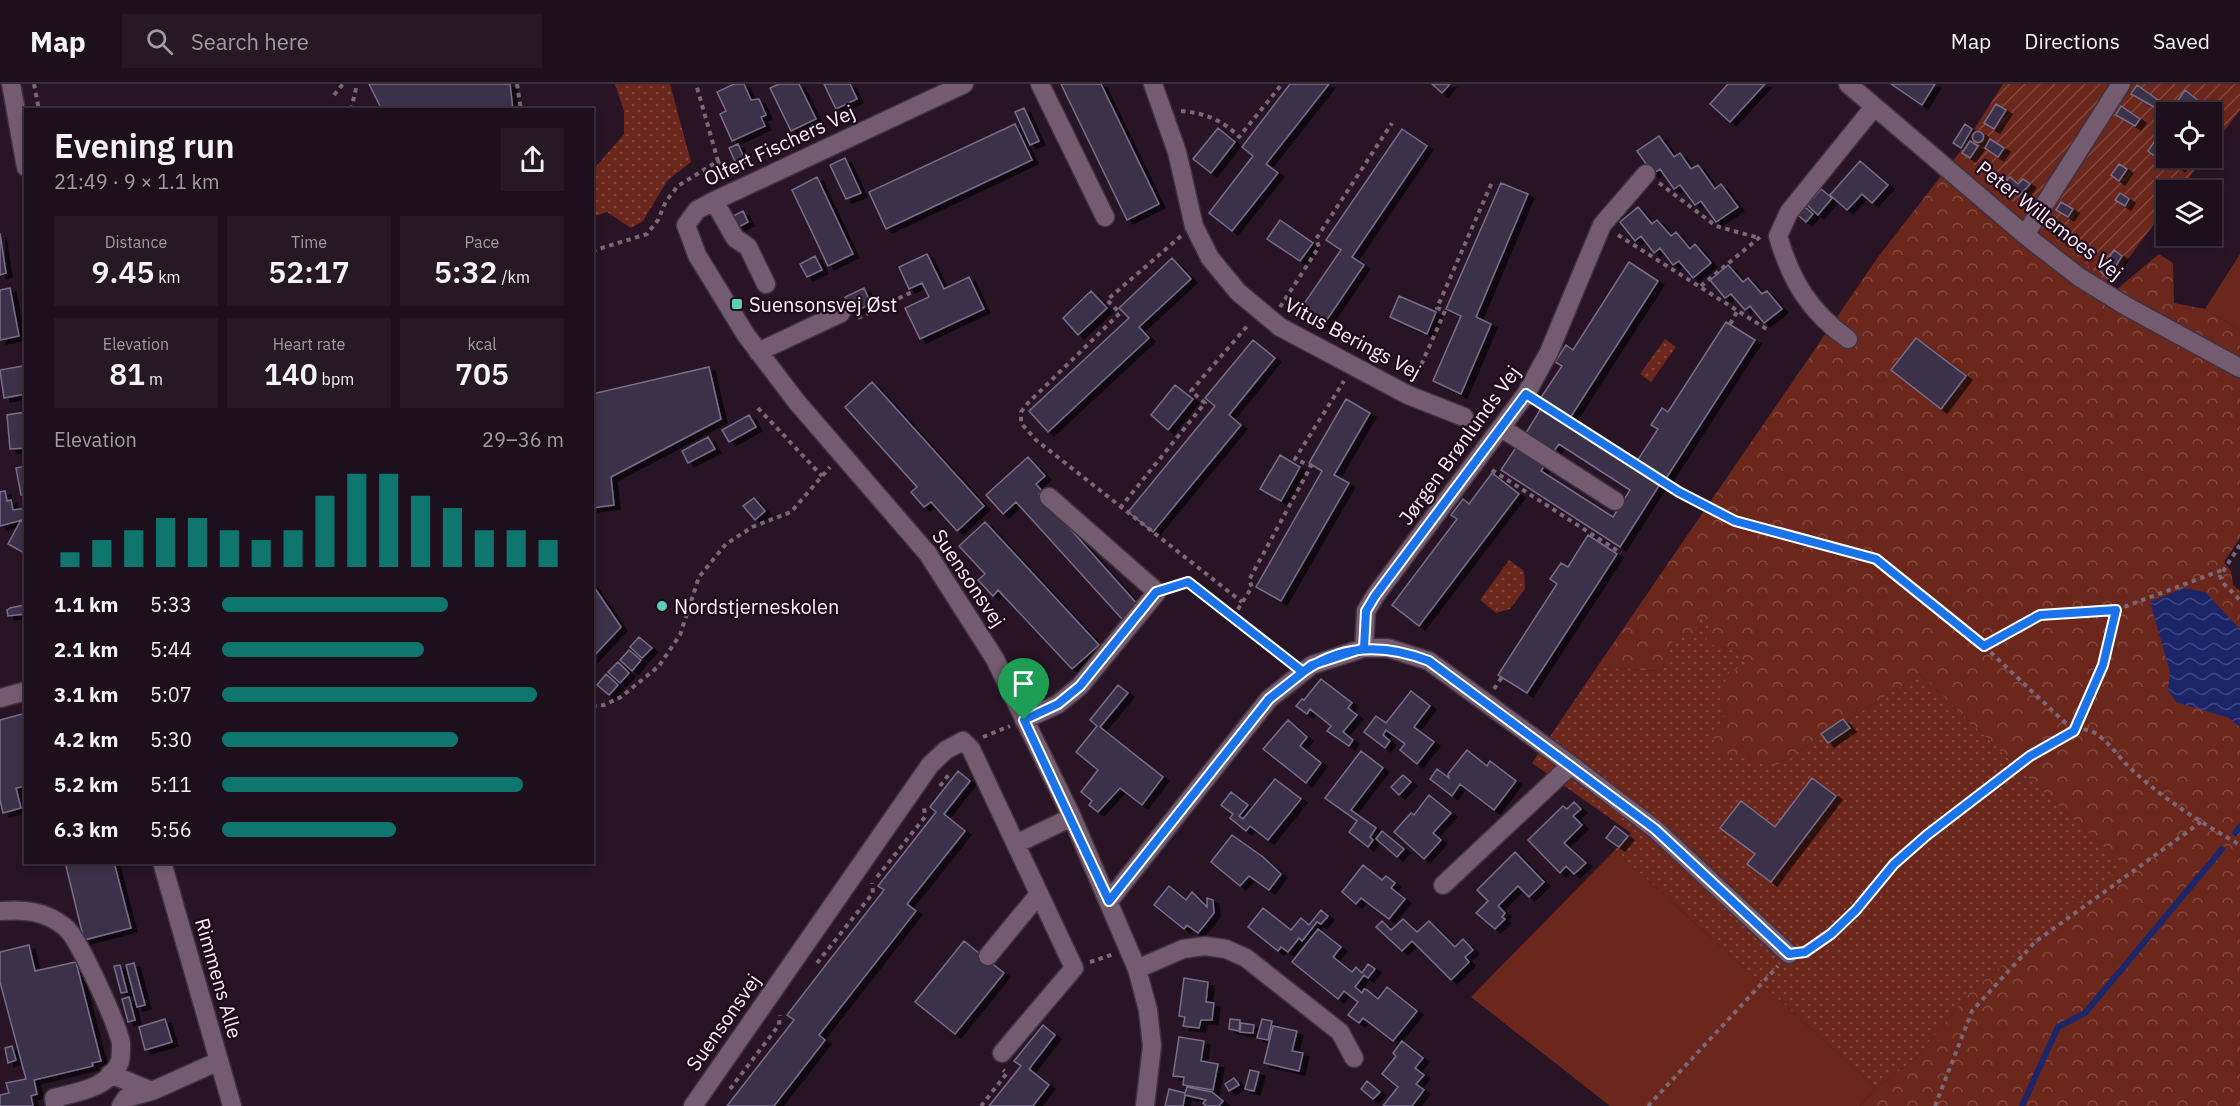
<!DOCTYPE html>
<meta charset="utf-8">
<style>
body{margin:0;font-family:"IBM Plex Sans",sans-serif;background:#261825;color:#f1f3f6;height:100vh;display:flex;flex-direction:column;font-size:22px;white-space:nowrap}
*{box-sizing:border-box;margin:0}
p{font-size:20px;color:#a19ca3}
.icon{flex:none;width:33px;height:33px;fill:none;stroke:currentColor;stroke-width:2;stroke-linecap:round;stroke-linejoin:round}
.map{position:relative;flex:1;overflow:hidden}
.side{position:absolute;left:24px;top:24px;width:570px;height:756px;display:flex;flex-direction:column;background:#1e0f1c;border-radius:0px;box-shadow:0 3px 9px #0003,0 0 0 2px #3c2f3b}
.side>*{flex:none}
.controls{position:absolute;left:2156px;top:18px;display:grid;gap:12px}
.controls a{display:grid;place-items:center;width:66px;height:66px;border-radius:0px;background:#1e0f1c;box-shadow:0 3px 9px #0003,0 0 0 2px #3c2f3b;font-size:30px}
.pin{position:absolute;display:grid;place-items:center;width:51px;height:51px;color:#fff;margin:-62px -26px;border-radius:50% 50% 50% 0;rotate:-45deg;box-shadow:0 0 6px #0007}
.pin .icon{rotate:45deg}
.round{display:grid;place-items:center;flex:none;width:63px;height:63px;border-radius:0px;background:#261825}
.summary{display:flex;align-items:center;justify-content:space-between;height:102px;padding:0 30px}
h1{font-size:33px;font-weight:600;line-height:45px}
.stats{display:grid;grid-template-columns:repeat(3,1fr);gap:9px;height:102px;padding:6px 30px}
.stats div{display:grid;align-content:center;border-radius:0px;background:#261825;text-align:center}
.stats b{font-size:30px;font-weight:600}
.stats small{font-size:16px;font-weight:400}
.stats p{font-size:16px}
.chart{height:168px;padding:12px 30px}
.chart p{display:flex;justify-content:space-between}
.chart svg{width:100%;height:108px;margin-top:6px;stroke:#0f766e;stroke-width:6}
ul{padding:0 30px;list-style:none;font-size:20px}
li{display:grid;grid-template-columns:96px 72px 1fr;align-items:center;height:45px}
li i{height:15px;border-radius:8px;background:#0f766e}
header{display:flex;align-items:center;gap:36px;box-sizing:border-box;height:84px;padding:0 30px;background:#1e0f1c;border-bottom:2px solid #3c2f3b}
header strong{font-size:28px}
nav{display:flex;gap:33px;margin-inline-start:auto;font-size:21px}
.search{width:420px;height:54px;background:#261825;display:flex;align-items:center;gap:15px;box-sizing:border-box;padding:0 21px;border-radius:0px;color:#a19ca3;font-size:22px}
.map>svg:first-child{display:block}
.grass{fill:url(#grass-dots)}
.forest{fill:url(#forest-crowns)}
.garden{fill:url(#garden-furrows)}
.pitch{fill:#6c271c}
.water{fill:url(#water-waves)}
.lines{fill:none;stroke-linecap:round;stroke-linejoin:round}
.stream{stroke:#1d2569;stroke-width:6}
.building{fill:#3a3049;stroke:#796e8a;stroke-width:1.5;filter:url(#shadow)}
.minor-casing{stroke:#3f313d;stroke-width:21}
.path{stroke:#7a6777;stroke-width:4;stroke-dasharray:4.5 4.5;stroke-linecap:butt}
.minor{stroke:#745b70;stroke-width:18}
.route-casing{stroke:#fff;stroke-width:12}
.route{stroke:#1a73e8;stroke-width:8}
.poi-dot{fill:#5acebd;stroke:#1e0b1c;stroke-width:2}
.labels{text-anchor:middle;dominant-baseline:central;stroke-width:4.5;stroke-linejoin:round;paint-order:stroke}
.street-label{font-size:20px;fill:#fdeefa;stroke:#1e0b1c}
.poi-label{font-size:20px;fill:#fdeefa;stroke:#1e0b1c;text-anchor:start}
</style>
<header>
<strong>Map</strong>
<div class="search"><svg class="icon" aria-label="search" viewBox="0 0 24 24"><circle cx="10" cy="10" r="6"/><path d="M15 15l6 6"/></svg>Search here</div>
<nav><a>Map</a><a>Directions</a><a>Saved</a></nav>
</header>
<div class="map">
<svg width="2240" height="1022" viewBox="0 0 2240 1022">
<defs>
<pattern id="grass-dots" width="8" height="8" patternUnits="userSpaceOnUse" patternTransform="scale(1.5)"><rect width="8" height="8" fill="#6c271c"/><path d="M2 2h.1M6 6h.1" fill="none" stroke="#82473e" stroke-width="1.8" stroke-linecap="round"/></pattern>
<pattern id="forest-crowns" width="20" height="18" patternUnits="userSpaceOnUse" patternTransform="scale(1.5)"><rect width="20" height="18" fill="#6c271c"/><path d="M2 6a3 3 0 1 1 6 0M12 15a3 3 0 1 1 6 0" fill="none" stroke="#82473e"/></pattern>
<pattern id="garden-furrows" width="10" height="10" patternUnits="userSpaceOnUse" patternTransform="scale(1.5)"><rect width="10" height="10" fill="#6c271c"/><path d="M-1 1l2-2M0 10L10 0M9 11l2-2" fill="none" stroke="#82473e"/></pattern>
<pattern id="water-waves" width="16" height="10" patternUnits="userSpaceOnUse" patternTransform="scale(1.5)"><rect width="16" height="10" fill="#1d2569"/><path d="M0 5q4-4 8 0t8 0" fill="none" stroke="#3f457f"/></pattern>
<filter id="shadow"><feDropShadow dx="6" dy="4" stdDeviation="0" flood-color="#0009"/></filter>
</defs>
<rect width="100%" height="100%" fill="#281425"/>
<!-- grass -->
<path class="grass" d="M615 0H670L691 78 667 97 643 137 631 144 607 128 593 133V86L624 50V27Z
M1665 255 1676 263 1651 298 1640 290Z
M1509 476 1524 487 1525 505 1510 525 1496 529 1480 516Z
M1699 533 1710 536 1707 559 1738 568 1748 581 1727 630 1714 647 1777 681 1920 590 2052 716 2125 781 1969 909 1915 975 1876 1004 1615 766 1631 749 1532 679 1597 583 1661 587 1674 555Z"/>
<!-- forest -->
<path class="forest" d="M1959 69 2116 206 2159 170 2173 179 2174 219 2205 225 2240 246V454L2224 478 2231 487 2233 501 2240 507V1022H1860L1876 1004 1915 975 1969 909 2124 781 2052 716 1920 590 1777 681 1713 668 1714 647 1727 630 1718 621 1728 588 1747 581 1738 568 1706 559 1709 536 1699 533 1693 552 1674 555 1661 587 1597 583 1878 173Z"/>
<!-- garden -->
<path class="garden" d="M2003 0H2240V26L2211 64V28H2166V74H2204L2179 106H2166V124L2109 200 1959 69Z"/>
<!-- pitch -->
<path class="pitch" d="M2240 170V246L2205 225Z
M1615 766 1876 1004 1860 1022H1610L1471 913Z"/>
<!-- water -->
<path class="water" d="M2184 504 2205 508 2240 545V643L2229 634 2176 618 2168 606 2170 588 2150 518Z"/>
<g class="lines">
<!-- stream -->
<path class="stream" d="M2235 749 2240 743
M2022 1022 2058 943 2085 929 2222 765"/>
</g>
<!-- building -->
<path class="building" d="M369 0H510L513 26H382Z
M734 0H744L751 16 759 15 766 31 761 33 765 42 732 57 720 30 726 27 717 8Z
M779 0H799L816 35 791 47 770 4Z
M824 0H850L857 15 836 25Z
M1061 0H1101L1159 120 1127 136Z
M1290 0H1329L1266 80 1278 89 1232 147 1209 129 1253 72 1242 63Z
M1432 0H1450L1442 9Z
M1728 0H1765L1730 38 1710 20Z
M1891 0H1935L1922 21Z
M2137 1 2158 16 2154 23 2131 10Z
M2185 6 2200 18 2193 28 2177 18Z
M2203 17 2217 25 2211 34V28H2199L2198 25Z
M1996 20 2006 26 1994 45 1984 39Z
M2121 22 2140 35 2135 42 2116 31Z
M1024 24 1039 57 1030 61 1015 28Z
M1015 40 1032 76 886 145 869 108Z
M1965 40 1972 45 1961 64 1953 59Z
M1218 44 1235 58 1211 89 1193 75Z
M1402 45 1427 62 1352 173 1364 181 1324 240 1301 224 1341 166 1326 156Z
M1972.5 53a5.5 5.5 0 1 1 11 0a5.5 5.5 0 1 1-11 0Z
M1659 52 1674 73 1680 69 1691 85 1698 81 1715 105 1721 100 1738 123 1716 138 1701 117 1695 121 1680 101 1674 105 1660 85 1653 90 1637 67Z
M1990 55 2004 64 1998 73 1985 64Z
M1970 57 1978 62 1970 74 1962 69Z
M2154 58 2166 67 2160 76 2148 67Z
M738 60 746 78 737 82 729 64Z
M845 74 861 109 846 115 830 81Z
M2167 74H2186L2179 84Z
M1860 77 1888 101 1872 119 1862 110 1847 126 1830 111Z
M2119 80 2127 85 2119 97 2111 91Z
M817 93 853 170 828 182 792 106Z
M2010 93 2018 100 2023 95 2030 100 2019 112 2004 99Z
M1501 99 1528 110 1476 233 1491 240 1461 310 1433 297 1461 232 1446 225Z
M1821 105 1832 114 1818 131 1807 121Z
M2120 109 2129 115 2125 122 2115 116Z
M2061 118 2073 125 2068 133 2056 126Z
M1638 123 1652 140 1657 136 1671 152 1676 148 1690 165 1695 160 1711 179 1693 194 1679 177 1673 181 1660 164 1654 169 1641 152 1635 157 1620 138Z
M1805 123 1813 130 1806 138 1798 131Z
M743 127 748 138 735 145 729 134Z
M1280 136 1313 159 1300 177 1267 155Z
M0 149 6 189 0 191Z
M2114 166 2122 172 2108 194 2100 187Z
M927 170 944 205 969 193 984 225 920 255 905 224 929 213 922 199 909 205 899 183Z
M815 172 822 186 807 193 800 180Z
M1172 174 1191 195 1139 243 1149 254 1048 348 1029 327 1129 234 1119 224Z
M1629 178 1658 197 1570 334 1540 315 1562 282 1555 278 1566 261 1573 266Z
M1728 181 1743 198 1748 194 1762 210 1767 207 1782 225 1764 239 1750 222 1745 226 1731 210 1725 214 1710 196Z
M10 204 19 252 0 256V206Z
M864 204 871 220 852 229 845 213Z
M1091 207 1107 224 1078 251 1063 234Z
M1399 212 1436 228 1427 250 1390 233Z
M1726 238 1755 256 1665 396 1637 377 1658 345 1651 341 1662 324 1668 328Z
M1916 254 1966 292 1941 325 1891 286Z
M1253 256 1275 274 1229 331 1241 341 1153 448 1128 428 1215 322 1205 314Z
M23 282 26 310 4 314 0 286Z
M709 283 721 335 611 393 614 421 592 424V310Z
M872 298 984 422 957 447 931 418 924 423 911 408 917 403 845 323Z
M1175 301 1193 315 1168 346 1151 331Z
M1346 315 1370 329 1334 391 1349 399 1281 517 1256 503 1322 387 1309 379Z
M1542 323 1660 400 1620 463 1501 386 1519 359 1547 377 1541 387 1613 433 1630 406 1559 360 1552 370 1524 352Z
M26 328V364L10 365 7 331Z
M749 331 756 343 729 358 722 346Z
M708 353 715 365 688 379 682 367Z
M1280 371 1300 383 1281 417 1260 405Z
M1028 373 1045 392 1036 400 1042 407 1039 410 1138 521 1122 535 1016 418 1003 430 986 411Z
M26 382V410L21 411 16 384Z
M1492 389 1519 410 1419 542 1392 521 1457 435 1451 431 1463 415 1469 420Z
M5 407 7 417 11 416 13 426 26 424V435L0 442V408Z
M754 414 765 427 755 436 743 422Z
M21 436 26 439V470L8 460Z
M985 438 1099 561 1072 585 998 506 993 512 978 496 985 490 959 462Z
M1588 451 1617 470 1527 609 1498 591 1557 500 1550 495 1561 479 1568 483Z
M592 500 621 543 592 574Z
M24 521 25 530 8 532 7 526 10 524Z
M639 553 652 564 642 574 630 563Z
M629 566 641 576 632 587 620 576Z
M618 578 629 589 620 599 608 588Z
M606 590 618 601 609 611 597 601Z
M1321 595 1352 619 1348 624 1357 631 1343 648 1353 656 1349 662 1327 647 1331 642 1310 625 1307 630 1296 622 1302 615 1304 616Z
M1118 601 1128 609 1100 643 1163 693 1142 721 1120 704 1098 728 1089 721 1092 717 1081 708 1098 686 1076 668 1097 642 1090 636Z
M1411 607 1430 622 1414 643 1434 658 1417 680 1400 666 1405 660 1386 646 1383 651 1390 657 1385 664 1364 648 1376 632 1386 639Z
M26 629V702L16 704 21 724 3 729 0 716V636Z
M1843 635 1850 644 1828 659 1821 650Z
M1288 636 1307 653 1300 662 1321 679 1306 699 1263 665Z
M1467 666 1487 682 1490 677 1516 697 1494 726 1460 700 1452 712 1430 695 1437 685 1449 694 1448 690Z
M1361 667 1383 684 1351 726 1376 744 1370 753 1373 756 1368 763 1349 748 1357 737 1325 714Z
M958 687 970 697 944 730 965 747 907 820 916 827 819 951 825 956 774 1022H727L794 936 787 931 884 806 878 802 936 728 930 723Z
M1403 691 1411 698 1399 711 1391 703Z
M1812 694 1836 712 1771 798 1747 780 1755 770 1720 744 1741 717 1775 743Z
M1275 695 1301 715 1268 756 1250 742 1246 747 1230 734 1233 730 1221 721 1231 708 1248 721 1239 732 1243 735Z
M1429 711 1451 729 1433 749 1441 756 1424 775 1394 748 1411 729 1414 731Z
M1574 718 1581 725 1573 732 1582 741 1564 759 1586 779 1574 790 1566 782 1560 789 1528 756 1563 722 1567 725Z
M1615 742 1628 752 1619 763 1606 754Z
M1382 747 1404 765 1397 773 1376 755Z
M1232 751 1263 773 1281 790 1269 806 1249 792 1240 802 1211 778Z
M1515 768 1544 798 1529 813 1518 802 1498 822 1505 829 1502 833 1505 835 1495 845 1476 829 1488 817 1477 806Z
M65 778H114L131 844 84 856Z
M1363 781 1382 796 1386 792 1395 799 1391 804 1405 815 1389 835 1361 814 1356 820 1342 808Z
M1169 802 1186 816 1192 808 1207 823V814L1213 816 1214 829 1198 849 1187 841 1184 845 1154 821Z
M1263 824 1291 846 1301 834 1309 841 1321 826 1328 832 1321 840 1317 838 1302 857 1299 854 1288 868 1281 863 1278 867 1248 843Z
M1403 835 1417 848 1429 837 1455 863 1463 855 1473 866 1465 873 1469 878 1451 896 1412 857 1402 867 1376 843 1382 837 1391 846Z
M1318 845 1341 863 1333 873 1352 888 1356 883 1362 889 1368 880 1375 885 1368 894 1364 891 1355 903 1362 909 1364 905 1367 906 1378 915 1387 903 1417 927 1393 957 1363 934 1359 939 1348 931 1358 918 1344 907 1338 915 1292 878Z
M964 857 1004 889 955 950 915 918Z
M29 861 35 887 76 878 101 977 92 979 93 982 34 996 37 1010 31 1012 33 1022H0V1011L9 1009 6 999 26 995 0 898V868Z
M134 879 145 921 137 923 126 881Z
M120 881 127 908 121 909 114 882Z
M1184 894 1208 898 1206 918 1214 919 1212 936H1201L1199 944 1183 942 1185 933 1179 932Z
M129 913 135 936 128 938 122 915Z
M165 935 172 958 145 966 139 943Z
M1230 935 1240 936 1239 947 1229 945Z
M1262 935 1272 937 1268 956 1257 954Z
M1241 939 1254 941 1253 949 1240 948Z
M1043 941 1055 951 1029 985 1049 1001 1033 1022H989L1021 982 1014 977Z
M1273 942 1297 947 1292 967 1303 969 1299 987 1264 979Z
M1179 953 1204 957 1201 977 1218 980 1213 1006 1183 1001 1184 993 1173 992Z
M1402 957 1423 974 1415 984 1424 991 1416 1000 1424 1006 1412 1022H1383L1398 1003 1382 990 1396 972 1393 969Z
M12 962 16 976 8 979 5 964Z
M1250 986 1259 988 1254 1007 1245 1005Z
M1234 994 1239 1001 1229 1007 1225 1000Z
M1367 997 1380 1008 1373 1015 1361 1005Z
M1187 1003 1212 1008 1223 1017 1219 1022H1206L1203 1019 1206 1016 1185 1011 1183 1022H1165L1169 1005 1185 1009Z"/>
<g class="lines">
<!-- minor casing -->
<g class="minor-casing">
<path id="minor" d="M11 0 26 83
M964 0 714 117 697 126 686 141 697 171 746 251 796 317 928 470 995 575 1072 733 1137 885 1148 926 1152 962 1145 1022
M1040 0 1105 133
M1153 0 1177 68 1194 142 1210 174 1238 208 1280 243 1408 311 1464 333
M1848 0 2025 151 2079 193 2126 222 2240 284
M714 117 735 154 748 163 766 200
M2025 151 2121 0
M1848 255C1810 228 1791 197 1778 152L1789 128 1874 23
M758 268 841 229
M1503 345 1615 417
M1364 564 1366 527 1375 512 1526 310 1549 268 1602 141 1646 90
M0 614 26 607
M1024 636 1058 620 1080 602 1157 508 1049 413
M1016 760 1072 733
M162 778 232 1022
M1443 801 1571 681
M1109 817 1269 615 1312 581 1364 564H1388L1429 577 1571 681 1655 745 1789 870
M0 827C25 825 45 827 65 843 79 854 117 940 121 959 121 963 121 973 120 977 110 1004 78 1008 54 1014L55 1022
M988 872 1039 810
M1137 885 1183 865 1205 862 1226 865 1246 874 1340 948 1354 974
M110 990 152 1007
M121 1022 126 1014 152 1007 219 977
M693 1022 930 681 946 666 963 657 971 665 1074 884 1002 969"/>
</g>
<!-- path -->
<path class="path" d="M34 0 39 26
M517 0 521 26
M334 11 343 0
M351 26 357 0
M1181 27C1204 29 1223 36 1239 53L1282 0
M718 77 726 92
M1659 99 1716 142 1759 154
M1618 151 1768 246
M1181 152 1107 216 1120 229 1028 319 1021 328V339L1036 356 1242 518
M592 167 647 150 658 136 666 117 678 102 718 77 696 0
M1701 202 1760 153
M1280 223 1319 163 1316 155 1392 39
M858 234 914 207
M1730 240 1738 226
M1414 297 1445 227 1437 224 1493 96
M1540 319 1679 408 1735 437 1876 475 1984 562 2074 647 2102 581 2116 526 2225 485
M758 324 822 392
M1636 384 1639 379
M1492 386 1621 469
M1120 424 1205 319 1191 307 1249 240
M2240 461 2220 492 2223 499 2240 516
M1172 503 1188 498 1289 577
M1233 533 1252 503 1249 496 1311 382 1295 375 1344 297
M1984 562 2040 531 2116 526
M1494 605 1502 593
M592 622 604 621 621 613 659 582 680 551 699 493 726 460 752 443 791 428 830 383
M983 653 1010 642
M940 702 950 689
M877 793 925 733 924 722
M1804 868C1844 844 1864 812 1895 779 1918 756 2060 639 2088 646 2102 650 2115 668 2125 679 2158 712 2200 738 2240 761
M1090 878 1114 870
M817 879 873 809 872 799
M730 1005 779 941 780 931
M981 1022 1007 989 1003 986
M1648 1022 1778 882
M1935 1022 1972 927 2035 858 2201 738"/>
<!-- minor -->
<use href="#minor" class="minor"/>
</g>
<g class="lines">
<!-- route casing -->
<g class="route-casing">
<path id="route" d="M1024 636 1109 817 1269 615 1312 581 1364 564 1366 527 1375 512 1526 310 1679 408 1735 437 1876 475 1984 562 2040 531 2116 526 2103 581 2074 647 2030 672 1927 751 1894 780 1856 826 1831 850 1805 868 1789 870 1655 745 1429 577C1386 560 1342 560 1303 588L1188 498 1156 508 1080 602 1058 620 1024 636"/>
</g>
<!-- route -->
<use href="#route" class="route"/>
</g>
<!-- markers -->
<g class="poi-dot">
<rect x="731" y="214" width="12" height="12" rx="3"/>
<circle cx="662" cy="522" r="6"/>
</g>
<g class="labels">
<!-- street labels -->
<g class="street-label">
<text transform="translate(779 61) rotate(-25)">Olfert Fischers Vej</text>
<text transform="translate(2050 136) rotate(38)">Peter Willemoes Vej</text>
<text transform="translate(1353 254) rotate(28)">Vitus Berings Vej</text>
<text transform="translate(1459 361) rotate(-54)">Jørgen Brønlunds Vej</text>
<text transform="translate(969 494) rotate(56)">Suensonsvej</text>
<text transform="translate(219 894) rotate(74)">Rimmens Alle</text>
<text transform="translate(723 938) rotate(-55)">Suensonsvej</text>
</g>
<!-- poi labels -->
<g class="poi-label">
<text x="749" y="220">Suensonsvej Øst</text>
<text x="674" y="522">Nordstjerneskolen</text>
</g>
</g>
</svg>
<div class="controls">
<a><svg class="icon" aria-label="locate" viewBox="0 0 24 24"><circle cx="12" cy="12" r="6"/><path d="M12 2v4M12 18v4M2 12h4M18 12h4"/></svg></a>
<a><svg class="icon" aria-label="layers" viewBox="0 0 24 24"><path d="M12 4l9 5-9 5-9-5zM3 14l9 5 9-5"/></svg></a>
</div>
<div class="pin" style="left:1024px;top:636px;background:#1e9e55"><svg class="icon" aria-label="arrive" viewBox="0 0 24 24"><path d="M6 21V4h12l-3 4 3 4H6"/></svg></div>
<section class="side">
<div class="summary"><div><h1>Evening run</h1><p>21:49 · 9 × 1.1 km</p></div><a class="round"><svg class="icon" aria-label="share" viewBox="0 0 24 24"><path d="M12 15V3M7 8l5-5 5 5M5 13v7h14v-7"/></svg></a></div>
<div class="stats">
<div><p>Distance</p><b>9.45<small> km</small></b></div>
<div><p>Time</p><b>52:17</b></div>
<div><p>Pace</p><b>5:32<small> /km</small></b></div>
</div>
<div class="stats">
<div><p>Elevation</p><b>81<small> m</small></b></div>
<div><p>Heart rate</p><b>140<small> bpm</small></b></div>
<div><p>kcal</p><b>705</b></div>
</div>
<div class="chart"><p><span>Elevation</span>29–36 m</p>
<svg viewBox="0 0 160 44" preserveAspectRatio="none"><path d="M5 44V38M15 44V33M25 44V29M35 44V24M45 44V24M55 44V29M65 44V33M75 44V29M85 44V15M95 44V6M105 44V6M115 44V15M125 44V20M135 44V29M145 44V29M155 44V33"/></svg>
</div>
<ul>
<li><b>1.1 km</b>5:33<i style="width:66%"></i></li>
<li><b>2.1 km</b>5:44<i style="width:59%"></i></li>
<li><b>3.1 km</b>5:07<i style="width:92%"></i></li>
<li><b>4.2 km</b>5:30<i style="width:69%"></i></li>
<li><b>5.2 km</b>5:11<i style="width:88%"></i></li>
<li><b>6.3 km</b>5:56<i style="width:51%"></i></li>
</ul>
</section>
</div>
